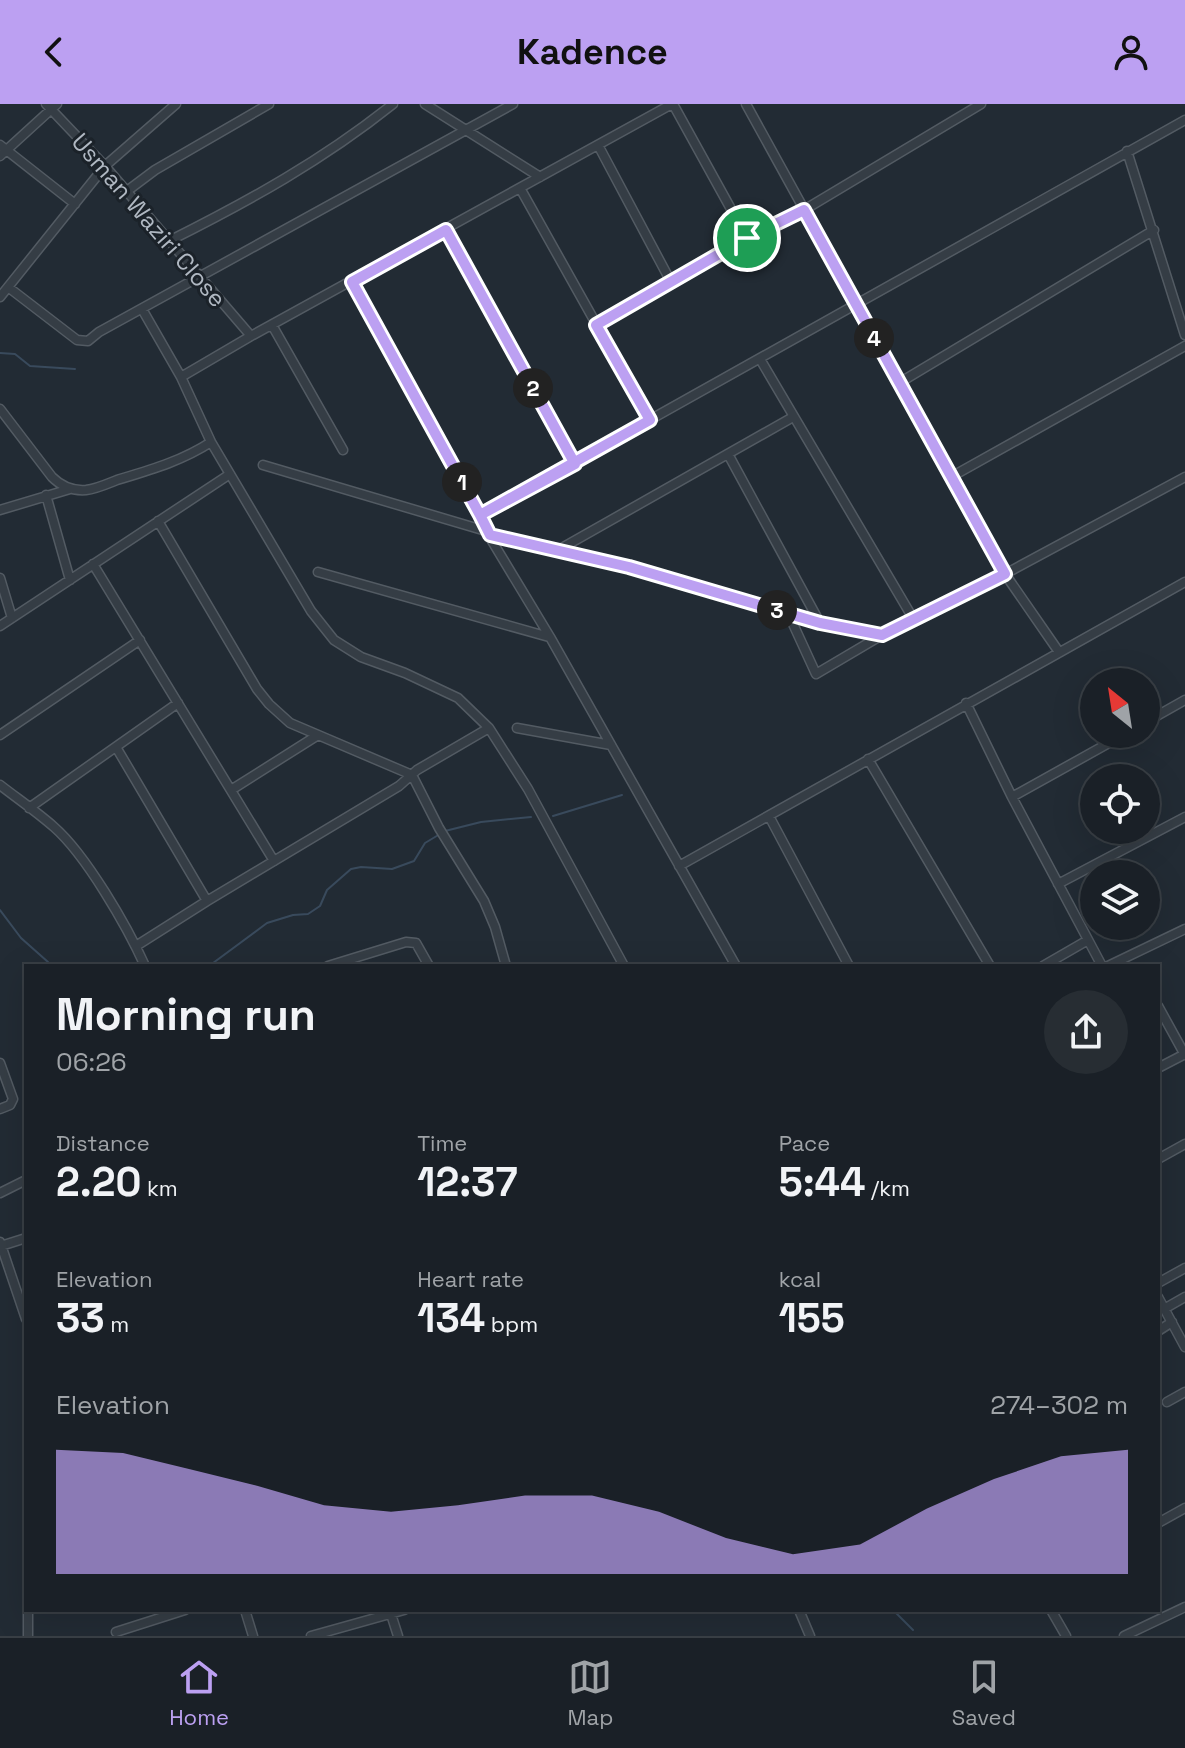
<!DOCTYPE html>
<meta charset="utf-8">
<style>
body{margin:0;font-family:"Space Grotesk",sans-serif;background:#272d33;color:#f1f3f6;height:100vh;display:flex;flex-direction:column;font-size:30px;white-space:nowrap}
*{box-sizing:border-box;margin:0}
p{font-size:26px;color:#9fa3a7}
.icon{flex:none;width:44px;height:44px;fill:none;stroke:currentColor;stroke-width:2;stroke-linecap:round;stroke-linejoin:round}
.map{position:relative;flex:1;overflow:hidden}
.side{position:absolute;left:24px;top:860px;width:1136px;height:648px;display:flex;flex-direction:column;background:#1a2027;border-radius:0px;box-shadow:0 8px 32px #0002,0 0 0 2px #383e44}
.side>*{flex:none}
.needle{width:52px;rotate:330deg}
.controls{position:absolute;left:1080px;top:564px;display:grid;gap:16px}
.controls a{display:grid;place-items:center;width:80px;height:80px;border-radius:50%;background:#1a2027;box-shadow:0 8px 32px #0002,0 0 0 2px #383e44;font-size:40px}
.pin{position:absolute;display:grid;place-items:center;width:68px;height:68px;color:#fff;margin:-34px;border:4px solid #fff;border-radius:50%;box-shadow:0 2px 8px #0007}
.km{position:absolute;width:40px;height:40px;margin:-20px;border-radius:50%;background:#222;color:#fff;font-size:22px;line-height:40px;text-align:center}
.round{display:grid;place-items:center;flex:none;width:84px;height:84px;border-radius:42px;background:#272d33}
.overview{display:flex;align-items:center;justify-content:space-between;height:136px;padding:0 32px}
h1{font-size:44px;font-weight:700;line-height:60px}
.figures{display:grid;grid-template-columns:repeat(3,1fr);gap:12px;height:136px;padding:8px 32px}
.figures div{display:grid;align-content:center}
.figures b{font-size:40px;font-weight:700}
.figures small{font-size:22px;font-weight:400}
.figures p{font-size:22px}
.chart{height:224px;padding:16px 32px}
.chart p{display:flex;justify-content:space-between}
.chart svg{width:100%;height:144px;margin-top:8px;fill:#bca0f2;opacity:.7}
header{display:flex;justify-content:space-between;align-items:center;height:104px;padding:0 32px;background:#bca0f2;color:#111;font-size:36px;font-weight:700}
.tabs{display:flex;justify-content:space-around;align-items:center;height:112px;border-top:2px solid #383e44;background:#1a2027;font-size:22px;color:#9fa3a7}
.tabs a{display:grid;justify-items:center;gap:4px}
.tabs .current{color:#bca0f2}
.map>svg:first-child{display:block}
.lines{fill:none;stroke-linecap:round;stroke-linejoin:round}
.stream{stroke:#394a5c;stroke-width:2}
.minor-casing{stroke:#535b63;stroke-width:11}
.minor{stroke:#353d45;stroke-width:8}
.route-casing{stroke:#fff;stroke-width:16}
.route{stroke:#bca0f2;stroke-width:10}
.labels{text-anchor:middle;dominant-baseline:central;stroke-width:6;stroke-linejoin:round;paint-order:stroke}
.street-label{font-size:24px;fill:#b0b8c2;stroke:#1b2229}
</style>
<header><svg class="icon" aria-label="back" viewBox="0 0 24 24"><path d="M15 5l-7 7 7 7"/></svg>Kadence<svg class="icon" aria-label="person" viewBox="0 0 24 24"><circle cx="12" cy="8" r="4"/><path d="M4 21q1-7 8-7t8 7"/></svg></header>
<div class="map">
<svg width="1185" height="1532" viewBox="0 0 1185 1532">
<rect width="100%" height="100%" fill="#222b34"/>
<g class="lines">
<!-- stream -->
<path class="stream" d="M0 249 15 250 30 262 75 265
M553 712 622 691
M445 727 481 718 531 713
M0 806 21 834 48 858 49 862
M209 862 267 819 293 811 308 810 320 802 327 786 351 765 361 763 392 765 414 757 425 739 440 730
M893 1506 913 1526"/>
<!-- minor casing -->
<g class="minor-casing">
<path id="minor" d="M46 0 105 62 251 232
M425 0 540 73
M673 0 747 134
M746 0 1005 470 1059 548
M0 41 75 100
M598 41 671 178
M1127 47 1185 231
M0 52 57 0
M520 84 650 316
M127 87 155 66 269 0
M446 126 575 360
M169 137C249 97 323 56 393 0
M352 178 480 411 486 427 550 533 736 862
M8 183 77 236 88 237 99 228 513 0
M0 193 105 62 176 0
M142 205 181 273 211 338 311 507 334 536 361 553 405 569 458 594 489 624 528 685 624 862
M272 221 343 346
M596 221 747 134 804 106 981 0
M760 255 914 516
M181 273 251 232 672 0
M899 279 1154 126
M0 305 52 373C61 382 73 387 86 386 96 385 107 380 117 376 150 366 182 357 211 338
M728 350 820 519
M263 361 486 427
M951 373 1185 242
M46 391 70 476
M0 406 70 385
M480 411 1185 16
M158 417 257 585 269 600 290 619 412 671 439 724 484 797 495 823 506 862
M490 431 629 463 820 519 882 531 1005 470 1185 373
M560 445 793 313
M93 460 274 757
M318 468 549 533
M0 474 12 514
M788 509 816 570 882 531
M0 522 230 370
M966 599 1012 693 1102 862
M1146 618 1185 596
M517 624 611 641
M0 631 140 536
M116 643 207 797
M868 655 990 862
M0 681C18 695 37 708 54 723 86 751 127 822 145 862
M231 686 318 631
M1012 693 1125 630
M29 704 178 599
M769 712 849 862
M679 762 1185 478
M1058 780 1185 713
M136 842 207 797 399 682 417 666 489 624
M328 862 406 838 416 839 429 862
M1043 862 1088 836
M1108 862 1185 825
M1158 902 1185 951
M0 959 13 995 10 1001 0 1005
M1158 964 1185 950
M1158 1055 1185 1040
M0 1089 26 1076
M0 1138 26 1215
M1 1142 26 1134
M1158 1179 1185 1164
M1158 1193 1185 1243
M1164 1205 1185 1193
M1158 1227 1172 1218
M1167 1298 1185 1288
M1158 1419 1185 1404
M245 1506 253 1532
M799 1506 810 1532
M1051 1506 1066 1532
M390 1507 398 1532
M116 1528 185 1506
M28 1532V1506
M311 1532 404 1506
M1124 1532 1185 1503"/>
</g>
<!-- minor -->
<use href="#minor" class="minor"/>
</g>
<g class="lines">
<!-- route casing -->
<g class="route-casing">
<path id="route" d="M747 134 596 221 650 316 480 411 352 178 446 126 575 360 480 411 490 431 629 463 820 519 882 531 1005 470 804 106 747 134"/>
</g>
<!-- route -->
<use href="#route" class="route"/>
</g>
<g class="labels">
<!-- street labels -->
<g class="street-label">
<text transform="translate(149 116) rotate(49)">Usman Waziri Close</text>
</g>
</g>
</svg>
<div class="controls">
<a><svg class="needle" viewBox="-14 -14 28 28"><path d="M0-13l5 13h-10z" fill="#e53935"/><path d="M0 13l5-13h-10z" fill="#9fa3a7"/></svg></a>
<a><svg class="icon" aria-label="locate" viewBox="0 0 24 24"><circle cx="12" cy="12" r="6"/><path d="M12 2v4M12 18v4M2 12h4M18 12h4"/></svg></a>
<a><svg class="icon" aria-label="layers" viewBox="0 0 24 24"><path d="M12 4l9 5-9 5-9-5zM3 14l9 5 9-5"/></svg></a>
</div>
<div class="pin" style="left:747px;top:134px;background:#1e9e55"><svg class="icon" aria-label="arrive" viewBox="0 0 24 24"><path d="M6 21V4h12l-3 4 3 4H6"/></svg></div>
<b class="km" style="left:462px;top:378px">1</b>
<b class="km" style="left:533px;top:284px">2</b>
<b class="km" style="left:777px;top:506px">3</b>
<b class="km" style="left:874px;top:234px">4</b>
<section class="side">
<div class="overview"><div><h1>Morning run</h1><p>06:26</p></div><a class="round"><svg class="icon" aria-label="share" viewBox="0 0 24 24"><path d="M12 15V3M7 8l5-5 5 5M5 13v7h14v-7"/></svg></a></div>
<div class="figures">
<div><p>Distance</p><b>2.20<small> km</small></b></div>
<div><p>Time</p><b>12:37</b></div>
<div><p>Pace</p><b>5:44<small> /km</small></b></div>
</div>
<div class="figures">
<div><p>Elevation</p><b>33<small> m</small></b></div>
<div><p>Heart rate</p><b>134<small> bpm</small></b></div>
<div><p>kcal</p><b>155</b></div>
</div>
<div class="chart"><p><span>Elevation</span>274–302 m</p>
<svg viewBox="0 0 160 44" preserveAspectRatio="none"><path d="M0 44V6L10 7L20 12L30 17L40 23L50 25L60 23L70 20L80 20L90 25L100 33L110 38L120 35L130 24L140 15L150 8L160 6V44z"/></svg>
</div>
</section>
</div>
<nav class="tabs">
<a class="current"><svg class="icon" aria-label="home" viewBox="0 0 24 24"><path d="M3 11l9-7 9 7M6 9v11h12V9"/></svg>Home</a>
<a><svg class="icon" aria-label="map" viewBox="0 0 24 24"><path d="M3 6l6-2 6 2 6-2v14l-6 2-6-2-6 2zM9 4v14M15 6v14"/></svg>Map</a>
<a><svg class="icon" aria-label="saved" viewBox="0 0 24 24"><path d="M7 4h10v16l-5-4-5 4z"/></svg>Saved</a>
</nav>
